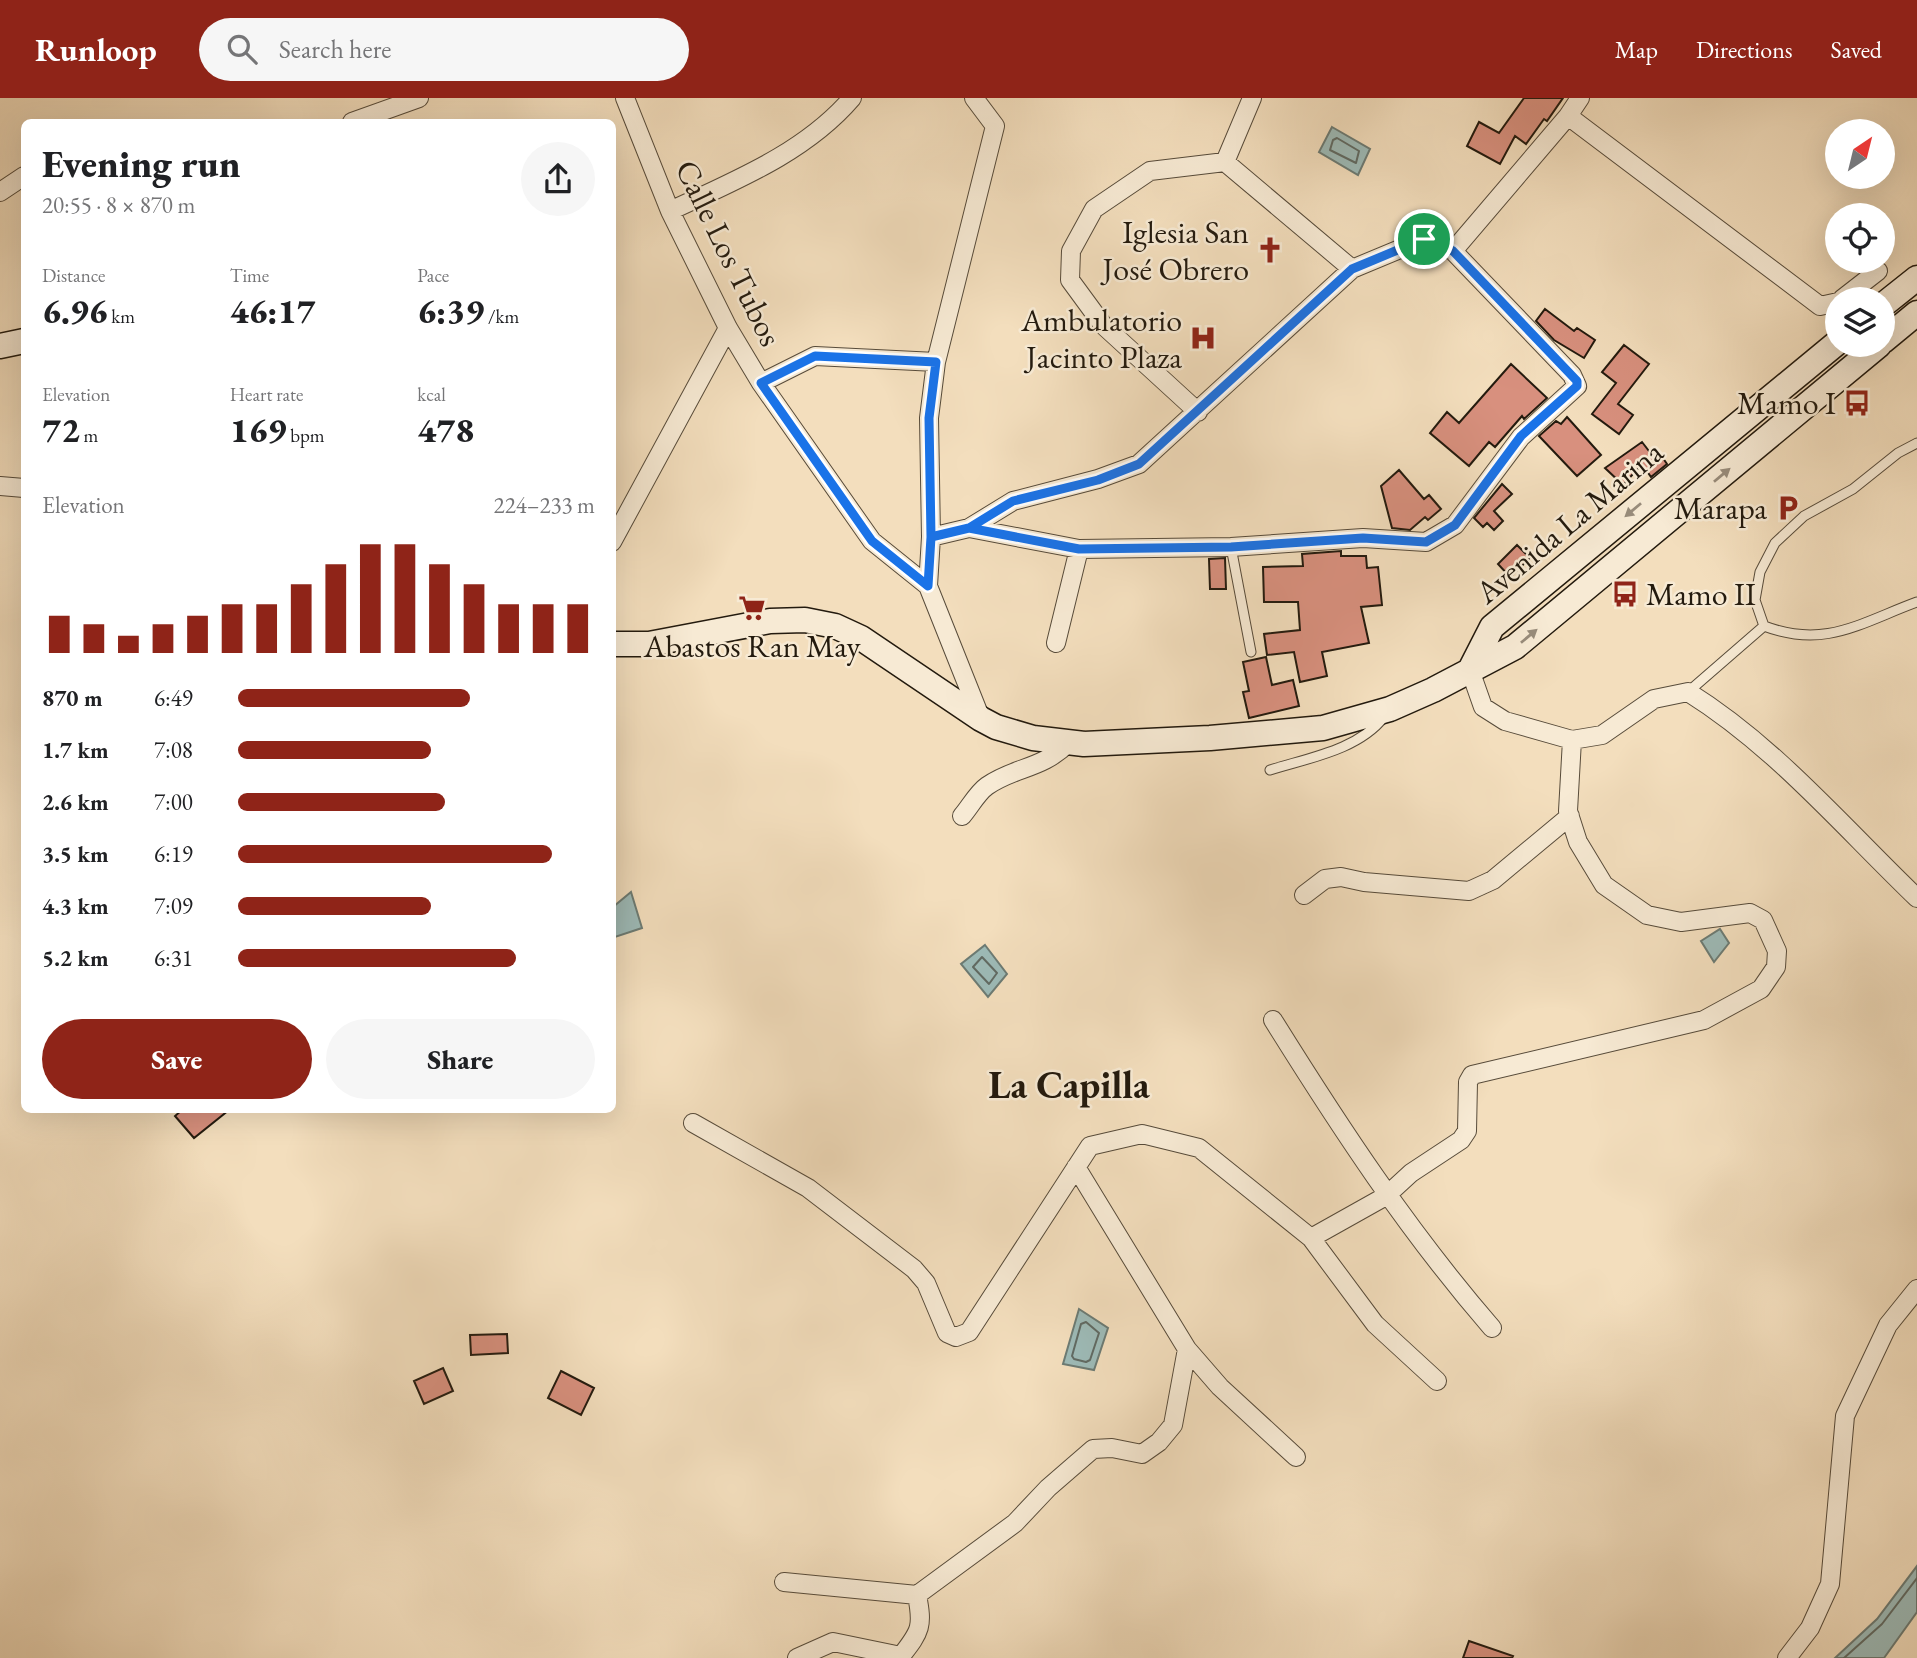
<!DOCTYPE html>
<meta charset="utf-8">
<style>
body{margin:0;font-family:"EB Garamond",serif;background:#f6f6f6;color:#202124;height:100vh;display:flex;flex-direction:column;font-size:26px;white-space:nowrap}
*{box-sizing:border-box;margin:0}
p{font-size:23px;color:#757577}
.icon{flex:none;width:38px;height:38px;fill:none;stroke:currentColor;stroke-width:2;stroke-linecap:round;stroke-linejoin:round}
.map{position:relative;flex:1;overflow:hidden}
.side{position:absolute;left:21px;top:21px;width:595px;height:994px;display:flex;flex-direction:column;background:#fff;border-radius:10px;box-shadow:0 7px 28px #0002}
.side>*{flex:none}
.needle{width:46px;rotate:35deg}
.controls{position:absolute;left:1825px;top:21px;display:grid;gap:14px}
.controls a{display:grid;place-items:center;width:70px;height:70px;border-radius:50%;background:#fff;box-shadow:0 7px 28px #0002;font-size:35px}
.pin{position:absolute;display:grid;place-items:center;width:60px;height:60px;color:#fff;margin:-30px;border:4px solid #fff;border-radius:50%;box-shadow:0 2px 7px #0007}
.round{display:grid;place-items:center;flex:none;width:74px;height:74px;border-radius:37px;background:#f6f6f6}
.overview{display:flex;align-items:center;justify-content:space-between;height:119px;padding:0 21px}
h1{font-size:38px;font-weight:800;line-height:52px}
.figures{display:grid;grid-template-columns:repeat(3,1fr);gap:10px;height:119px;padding:7px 21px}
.figures div{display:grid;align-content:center}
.figures b{font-size:35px;font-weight:800}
.figures small{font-size:19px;font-weight:400}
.figures p{font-size:19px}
.chart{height:196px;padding:14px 21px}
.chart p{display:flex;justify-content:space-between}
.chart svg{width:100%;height:126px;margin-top:7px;stroke:#8f2418;stroke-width:6}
.action{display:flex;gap:14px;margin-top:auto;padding:14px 21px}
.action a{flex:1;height:80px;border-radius:42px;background:#8f2418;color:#fff;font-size:28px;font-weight:800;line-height:80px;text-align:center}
.action a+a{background:#f6f6f6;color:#202124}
ul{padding:0 21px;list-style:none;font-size:23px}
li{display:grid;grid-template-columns:112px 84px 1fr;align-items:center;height:52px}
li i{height:18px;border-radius:9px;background:#8f2418}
header{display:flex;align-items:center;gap:42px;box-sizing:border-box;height:98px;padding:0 35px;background:#8f2418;color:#fff}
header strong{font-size:33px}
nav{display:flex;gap:38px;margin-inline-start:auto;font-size:24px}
.search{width:490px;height:63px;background:#f6f6f6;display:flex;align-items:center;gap:18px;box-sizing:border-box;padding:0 24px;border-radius:38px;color:#757577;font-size:26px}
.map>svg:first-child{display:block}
.water{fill:#9dbbb8;stroke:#6c7b74;stroke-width:2}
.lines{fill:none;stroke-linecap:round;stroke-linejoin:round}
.shore{stroke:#606a63;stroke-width:2}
.building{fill:#d8907e;stroke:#231a0e;stroke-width:2}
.lane-casing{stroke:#574b3a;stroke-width:11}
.street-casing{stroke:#574b3a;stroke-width:20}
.secondary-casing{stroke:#231a0e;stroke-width:27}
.lane{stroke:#f7ead4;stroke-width:9}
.street{stroke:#f7ead4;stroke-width:18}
.secondary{stroke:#f7ead4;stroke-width:24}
.oneway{fill:#988c7b}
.route-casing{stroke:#fff;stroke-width:14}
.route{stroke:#1a73e8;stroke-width:9}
.labels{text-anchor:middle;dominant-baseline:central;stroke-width:5;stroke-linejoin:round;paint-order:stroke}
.poi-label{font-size:32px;fill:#231a0e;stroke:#f7ead4;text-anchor:end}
.street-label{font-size:32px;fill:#231a0e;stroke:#f7ead4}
.district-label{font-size:38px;font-weight:bold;fill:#231a0e;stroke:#f7ead4}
</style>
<header>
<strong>Runloop</strong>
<div class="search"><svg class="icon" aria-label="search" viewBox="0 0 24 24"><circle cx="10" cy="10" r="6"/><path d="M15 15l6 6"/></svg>Search here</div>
<nav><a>Map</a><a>Directions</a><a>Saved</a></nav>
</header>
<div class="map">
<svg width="1917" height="1560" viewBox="0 0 1917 1560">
<rect width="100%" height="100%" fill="#f3debd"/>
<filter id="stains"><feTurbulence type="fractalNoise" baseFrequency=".00286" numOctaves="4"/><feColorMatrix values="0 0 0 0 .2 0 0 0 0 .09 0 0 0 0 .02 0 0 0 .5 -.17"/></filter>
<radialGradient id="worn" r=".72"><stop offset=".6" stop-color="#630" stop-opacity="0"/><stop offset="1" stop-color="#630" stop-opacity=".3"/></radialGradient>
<!-- water -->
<path class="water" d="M1332 29 1370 51 1358 77 1319 54Z
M631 794 642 830 615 839 613 809Z
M1720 831 1729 845 1714 864 1701 843Z
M985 847 1007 876 988 899 961 866Z
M1079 1211 1108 1230 1094 1272 1063 1266Z
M1917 1468V1514L1884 1560H1835L1877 1521Z"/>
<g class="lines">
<!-- shore -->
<path class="shore" d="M1337 40 1359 53 1356 65 1330 52 1333 42Z
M982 859 997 875 989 886 973 869Z
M1086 1224 1099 1235 1090 1262 1086 1264 1074 1261 1072 1258 1081 1226Z
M1844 1560 1882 1526 1917 1480"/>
</g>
<!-- building -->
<path class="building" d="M1524 0H1563L1547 23 1544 21 1526 46 1515 38 1500 66 1467 48 1479 24 1499 35Z
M1545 211 1574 233 1577 230 1595 242 1584 260 1554 242 1536 223Z
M1624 247 1649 266 1618 306 1633 317 1619 336 1592 316 1616 285 1602 274Z
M1511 266 1547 300 1524 321 1522 318 1495 349 1489 344 1469 368 1430 335 1447 314 1459 325Z
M1567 319 1601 357 1577 378 1539 338 1556 323 1561 326Z
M1642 344 1652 357 1658 353 1667 366 1651 379 1642 366 1623 387 1605 370Z
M1399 372 1424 401 1429 397 1441 411 1428 422 1425 419 1410 432 1392 430 1381 388Z
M1502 386 1512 396 1494 413 1503 423 1494 432 1487 425 1483 429 1474 420Z
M1517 447 1530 460 1510 479 1498 466Z
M1341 453V458H1366L1367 470 1378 469 1382 507 1361 509 1369 545 1322 554 1327 578 1300 584 1294 554 1267 557 1264 536 1300 532 1298 504H1264L1263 469 1303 468 1302 456Z
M1225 460 1226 491H1210L1209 461Z
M1266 559 1272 587 1293 582 1299 608 1249 620 1243 594 1249 593 1243 564Z
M182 1012H229L194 1040 175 1018Z
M507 1236 508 1255 471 1257 470 1237Z
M443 1270 453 1293 424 1306 414 1283Z
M561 1273 594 1290 581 1317 548 1300Z
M1469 1543 1513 1558 1512 1560H1463Z"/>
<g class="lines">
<!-- lane casing -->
<g class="lane-casing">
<path id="lane" d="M1231 449 1251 554
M1764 528 1755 502 1760 474 1775 445 1804 418 1853 391 1898 355 1917 345
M1764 528C1825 551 1860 525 1917 504
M1688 594 1764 528
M1270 672C1308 660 1358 652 1384 619"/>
</g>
<!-- street casing -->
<g class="street-casing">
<path id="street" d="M625 0 670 113 728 230 761 285 872 443 928 488
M974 0 995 28 936 264 929 320 931 439 928 488 981 621
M1568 18 1820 208 1838 204
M352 24 419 0
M1225 64 1252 0
M0 94 24 78
M670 113C734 83 805 55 852 0
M1842 201 1878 173
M761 285 815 258 936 264
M1198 314 1103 227 1070 182 1071 153 1094 111 1150 73 1225 64 1352 171
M0 388 24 390
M969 430 1079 451 1231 449 1363 440 1426 444 1455 427 1521 339 1577 288 1572 277 1453 153
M931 439 969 430 1013 403 1098 381 1139 366 1352 171 1424 141 1453 153 1568 18 1580 0
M612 444 728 230
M1056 545 1079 451
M1470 572 1483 609 1505 623 1572 642 1602 637 1654 601 1688 594C1776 649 1843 729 1917 800
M962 718C970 709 977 695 987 688 1016 668 1042 672 1069 644
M1304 797 1325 781 1341 779 1364 784 1469 793 1493 782 1570 718
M1273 922C1341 1031 1408 1133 1492 1230
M693 1025 808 1090 914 1171 926 1185 947 1235 956 1239 969 1234 1090 1048 1142 1036 1199 1050 1311 1140 1386 1098 1411 1075 1461 1042 1467 1033 1468 984 1472 977 1704 922 1761 891 1776 869 1777 853 1763 822 1750 815 1681 824 1647 817 1604 787 1578 744 1568 713 1572 642
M1311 1140 1375 1226 1437 1283
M1187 1251 1220 1289 1296 1359
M784 1484 917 1497 1015 1425 1048 1390 1093 1351 1112 1350 1142 1356 1159 1344 1173 1327 1187 1251 1076 1069
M797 1560 833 1544 901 1558C921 1533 923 1528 917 1497
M1787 1560 1810 1530 1830 1486 1845 1318 1888 1227 1917 1191"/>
</g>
<!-- secondary casing -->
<g class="secondary-casing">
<path id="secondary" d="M1883 207 1917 180
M1883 243 1917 215
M0 248 24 243
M612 546H649L770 523 805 522 835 528 861 540 981 621 996 629 1033 640 1084 646 1210 640 1323 630 1390 611 1433 592 1515 549 1879 247
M1470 572 1492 529 1838 244"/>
</g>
<!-- lane -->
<use href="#lane" class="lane"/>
<!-- street -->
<use href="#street" class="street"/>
<!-- secondary -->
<use href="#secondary" class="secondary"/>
</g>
<!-- one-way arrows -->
<defs><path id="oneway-solid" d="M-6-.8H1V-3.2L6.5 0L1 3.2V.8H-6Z" transform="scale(1.75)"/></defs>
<g class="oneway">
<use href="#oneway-solid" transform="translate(1722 377) rotate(-40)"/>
<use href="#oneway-solid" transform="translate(1633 412) rotate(140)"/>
<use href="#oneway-solid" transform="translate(1529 538) rotate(-40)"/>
</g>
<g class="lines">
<!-- route casing -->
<g class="route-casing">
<path id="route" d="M1424 141 1352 171 1139 366 1098 382 1013 403 969 430 931 439 928 488 872 443 761 285 815 258 936 264 929 320 931 439 969 430 1079 451 1231 449 1363 440 1426 444 1455 427 1521 338 1577 288V283L1453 153 1424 141"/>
</g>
<!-- route -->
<use href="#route" class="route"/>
</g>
<!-- icons -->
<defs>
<g id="church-bare" transform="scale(2.1)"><path d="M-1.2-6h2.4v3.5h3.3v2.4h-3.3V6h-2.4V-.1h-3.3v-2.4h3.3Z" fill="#8f2418" stroke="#f7ead4" stroke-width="2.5" paint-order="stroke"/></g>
<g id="hospital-bare" transform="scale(2.1)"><path d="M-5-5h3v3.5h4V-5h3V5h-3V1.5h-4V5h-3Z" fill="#8f2418" stroke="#f7ead4" stroke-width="2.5" paint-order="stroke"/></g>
<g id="bus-bare" transform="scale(2.1)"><path d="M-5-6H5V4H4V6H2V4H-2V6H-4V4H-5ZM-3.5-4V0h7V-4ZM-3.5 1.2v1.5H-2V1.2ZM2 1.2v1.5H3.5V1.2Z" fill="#8f2418" stroke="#f7ead4" stroke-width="2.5" paint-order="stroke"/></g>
<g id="parking-bare" transform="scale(2.1)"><path d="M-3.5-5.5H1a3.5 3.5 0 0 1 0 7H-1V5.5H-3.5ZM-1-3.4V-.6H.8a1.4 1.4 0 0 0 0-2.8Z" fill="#8f2418" stroke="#f7ead4" stroke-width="2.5" paint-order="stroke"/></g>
<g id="supermarket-bare" transform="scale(2.1)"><path d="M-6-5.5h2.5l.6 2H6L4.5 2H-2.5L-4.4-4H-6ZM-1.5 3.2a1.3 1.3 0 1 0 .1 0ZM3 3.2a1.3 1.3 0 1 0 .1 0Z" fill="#8f2418" stroke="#f7ead4" stroke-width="2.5" paint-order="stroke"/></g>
</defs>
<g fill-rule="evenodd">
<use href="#church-bare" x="1270" y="152"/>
<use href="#hospital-bare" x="1203" y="240"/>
<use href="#bus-bare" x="1857" y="305"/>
<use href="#parking-bare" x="1788" y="410"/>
<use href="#bus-bare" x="1625" y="496"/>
<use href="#supermarket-bare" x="752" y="510"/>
</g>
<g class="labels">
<!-- poi labels -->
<g class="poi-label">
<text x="1249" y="134">Iglesia San<tspan x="1249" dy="37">José Obrero</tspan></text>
<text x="1182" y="222">Ambulatorio<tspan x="1182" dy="37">Jacinto Plaza</tspan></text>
<text x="1836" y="305">Mamo I</text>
<text x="1767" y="410">Marapa</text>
<text x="1646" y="496" text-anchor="start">Mamo II</text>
<text x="752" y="548" text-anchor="middle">Abastos Ran May</text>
</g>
<!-- street labels -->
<g class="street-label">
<text transform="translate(729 155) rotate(64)">Calle Los Tubos</text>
<text transform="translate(1569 424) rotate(-40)">Avenida La Marina</text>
</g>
<!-- district labels -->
<g class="district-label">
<text x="1069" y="986">La Capilla</text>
</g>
</g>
<rect width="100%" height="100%" filter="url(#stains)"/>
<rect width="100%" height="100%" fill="url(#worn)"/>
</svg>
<div class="controls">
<a><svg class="needle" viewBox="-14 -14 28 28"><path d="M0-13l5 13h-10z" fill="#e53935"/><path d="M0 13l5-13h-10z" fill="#757577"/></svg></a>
<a><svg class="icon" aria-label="locate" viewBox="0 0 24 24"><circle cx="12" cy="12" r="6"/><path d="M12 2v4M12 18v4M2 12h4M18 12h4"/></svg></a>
<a><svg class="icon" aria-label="layers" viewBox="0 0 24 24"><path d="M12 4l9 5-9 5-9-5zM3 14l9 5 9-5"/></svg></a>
</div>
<div class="pin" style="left:1424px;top:141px;background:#1e9e55"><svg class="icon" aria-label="arrive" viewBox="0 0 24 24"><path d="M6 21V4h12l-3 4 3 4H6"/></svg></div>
<section class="side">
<div class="overview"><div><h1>Evening run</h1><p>20:55 · 8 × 870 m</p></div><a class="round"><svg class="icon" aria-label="share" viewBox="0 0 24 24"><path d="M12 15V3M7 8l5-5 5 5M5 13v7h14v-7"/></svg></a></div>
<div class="figures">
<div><p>Distance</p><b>6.96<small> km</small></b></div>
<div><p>Time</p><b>46:17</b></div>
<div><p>Pace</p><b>6:39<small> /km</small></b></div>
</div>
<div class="figures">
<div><p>Elevation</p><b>72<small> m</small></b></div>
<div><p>Heart rate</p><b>169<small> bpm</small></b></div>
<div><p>kcal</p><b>478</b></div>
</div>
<div class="chart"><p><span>Elevation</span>224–233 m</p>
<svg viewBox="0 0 160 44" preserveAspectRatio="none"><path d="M5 44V31M15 44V34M25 44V38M35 44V34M45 44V31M55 44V27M65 44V27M75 44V20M85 44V13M95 44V6M105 44V6M115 44V13M125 44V20M135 44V27M145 44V27M155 44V27"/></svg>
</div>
<ul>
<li><b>870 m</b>6:49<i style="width:65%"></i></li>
<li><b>1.7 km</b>7:08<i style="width:54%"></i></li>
<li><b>2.6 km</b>7:00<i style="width:58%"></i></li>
<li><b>3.5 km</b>6:19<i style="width:88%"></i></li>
<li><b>4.3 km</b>7:09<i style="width:54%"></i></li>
<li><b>5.2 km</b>6:31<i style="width:78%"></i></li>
</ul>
<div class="action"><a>Save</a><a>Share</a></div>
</section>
</div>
